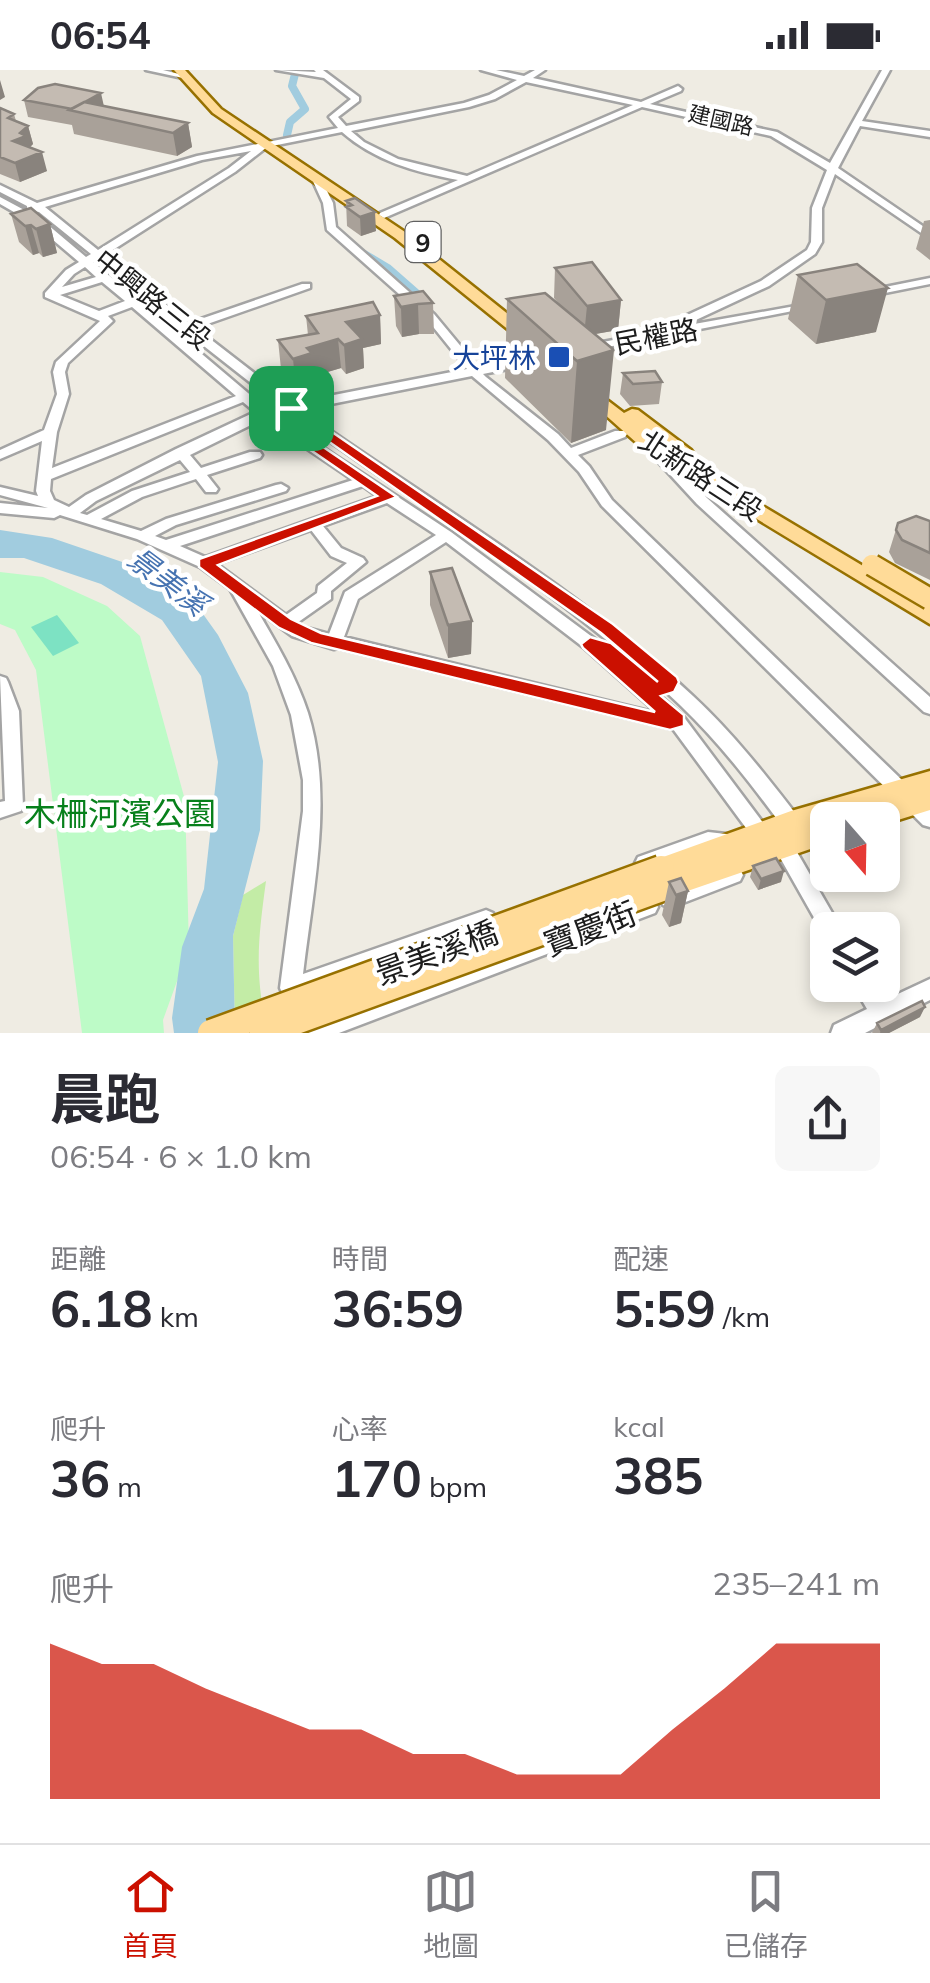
<!DOCTYPE html>
<html lang="zh-TW">
<meta charset="utf-8">
<style>
body{margin:0;font-family:Mulish,"Noto Sans TC",sans-serif;background:#f7f7f7;color:#2b2b33;height:100vh;display:flex;flex-direction:column;font-size:38px;white-space:nowrap}
*{box-sizing:border-box;margin:0}
p{font-size:32px;color:#7c7c81}
.icon{flex:none;width:55px;height:55px;fill:none;stroke:currentColor;stroke-width:2;stroke-linecap:round;stroke-linejoin:round}
.map{position:relative;height:963px;overflow:hidden}
.panel{display:flex;flex-direction:column;background:#fff;flex:1}
.panel>*{flex:none}
.needle{width:65px;rotate:160deg}
.tools{position:absolute;left:810px;top:732px;display:grid;gap:20px}
.tools a{display:grid;place-items:center;width:90px;height:90px;border-radius:15px;background:#fff;box-shadow:0 5px 15px #0003;font-size:50px}
.pin{position:absolute;display:grid;place-items:center;width:85px;height:85px;color:#fff;margin:-42px;border-radius:20px;box-shadow:0 5px 15px #0006}
.round{display:grid;place-items:center;flex:none;width:105px;height:105px;border-radius:15px;background:#f7f7f7}
.summary{display:flex;align-items:center;justify-content:space-between;height:170px;padding:0 50px}
h1{font-size:55px;font-weight:700;line-height:75px}
.metrics{display:grid;grid-template-columns:repeat(3,1fr);gap:15px;height:170px;padding:10px 50px}
.metrics div{display:grid;align-content:center}
.metrics b{font-size:50px;font-weight:700}
.metrics small{font-size:28px;font-weight:400}
.metrics p{font-size:28px}
.chart{height:280px;padding:20px 50px}
.chart p{display:flex;justify-content:space-between}
.chart svg{width:100%;height:180px;margin-top:10px;fill:#cb1000;opacity:.7}
.status{display:flex;justify-content:space-between;align-items:center;height:70px;padding:0 50px;background:#fff;direction:ltr}
.status svg{height:28px;fill:currentColor}
.tab-bar{display:flex;justify-content:space-around;align-items:center;height:140px;border-top:2px solid #e1e1e2;background:#fff;font-size:28px;color:#7c7c81}
.tab-bar a{display:grid;justify-items:center;gap:5px}
.tab-bar .active{color:#cb1000}
.map>svg:first-child{display:block}
.grass{fill:#c3eca6}
.park{fill:#bdfbc7}
.pitch{fill:#7de2c3}
.water{fill:#a1ccdf}
.lines{fill:none;stroke-linecap:round;stroke-linejoin:round}
.canal-far1{stroke:#a1ccdf;stroke-width:8}
.canal{stroke:#a1ccdf;stroke-width:9}
.minor-casing{stroke:#a4a4a4;stroke-width:5}
.major-casing{stroke:#977100;stroke-width:5}
.minor{fill:#fff;fill-rule:evenodd}
.major{fill:#ffdb98;fill-rule:evenodd}
.major-bridge-far1-casing{stroke:#977100;stroke-width:25;stroke-linecap:butt}
.major-bridge-casing{stroke:#977100;stroke-width:31;stroke-linecap:butt}
.major-bridge-far1{stroke:#ffdb98;stroke-width:20}
.major-bridge{stroke:#ffdb98;stroke-width:26}
.wall{fill:#a9a199}
.shaded-wall{fill:#89837d}
.building{fill:#c4bbb2;stroke:#89837d;stroke-width:2.5}
.route{fill:#cb1000;stroke:#fff;stroke-width:2.5;fill-rule:evenodd}
.transit-dot{fill:#1a4fb4;stroke:#fff;stroke-width:4}
.labels{text-anchor:middle;dominant-baseline:central;stroke-width:9;stroke-linejoin:round;paint-order:stroke}
.far-street-label{font-size:22px;fill:#1d1d1d;stroke:#fff}
.shield{fill:#fff;stroke:#616161;stroke-width:2.5}
.shield-label{font-size:25px;font-weight:bold;fill:#1d1d1d}
.street-label{font-size:28px;fill:#1d1d1d;stroke:#fff}
.transit-label{font-size:28px;fill:#164399;stroke:#fff;text-anchor:end}
.water-label{font-size:30px;font-style:italic;fill:#4673b1;stroke:#fff}
.near-park-label{font-size:32px;fill:#07801b;stroke:#fff}
.near-street-label{font-size:32px;fill:#1d1d1d;stroke:#fff}
</style>
<div class="status"><b>06:54</b><svg viewBox="0 0 49 12"><path d="M0 12V9h3v3zM5 12V6h3v6zM10 12V3h3v9zM15 12V0h3v12zM26 1h20v11H26zM47 4h2v5h-2z"/></svg></div>
<div class="map">
<svg width="930" height="963" viewBox="0 0 930 963">
<rect width="100%" height="100%" fill="#efece3"/>
<!-- grass -->
<path class="grass" d="M266 811C258 870 254 904 268 963H235L233 866 243 825Z"/>
<!-- park -->
<path class="park" d="M0 502 43 507 107 536 140 566 185 730 189 878 163 950 164 963H82L36 600 15 560 0 554Z"/>
<!-- pitch -->
<path class="pitch" d="M57 545 79 573 53 586 31 557Z"/>
<!-- water -->
<path class="water" d="M0 460 52 468 131 495 193 530 218 565 248 623 263 691 260 760 233 866 235 963H174L172 948 182 877 204 819 218 692 201 606 162 550 101 514 24 488H0Z"/>
<g class="lines">
<!-- canal-far1 -->
<path class="canal-far1" d="M287 65 290 52 305 39 292 16 296 0"/>
<!-- canal -->
<path class="canal" d="M360 182 387 198 420 227"/>
<!-- minor casing -->
<g class="minor-casing">
<path id="minor" d="M146 0H163L187 6 183 8Z
M276 0 316 2 314 0H323L359 27V31L338 47 346 56 464 33 489 25 517 10 481 0H496L524 6 535 0H545L533 8 641 32 678 16 682 19 681 21 650 34 777 62 830 93 882 0H890L862 51 930 61V67L860 56 838 98 930 161V169L835 104 822 138V172L815 184 769 216 683 256 812 233V237L808 238 587 281V275L671 259 668 256 670 253 761 211 807 180 811 172 812 138 827 100 771 66 642 37 384 148 379 145 380 143 458 110C415 102 375 91 342 62L267 77 235 102 105 185 189 253 302 214H310V218L196 258 293 333 467 299 426 248 327 160 323 133 312 109 320 107 333 133 336 157 434 244 478 297 524 288 530 292 528 295 483 304 486 307 558 364 571 378 615 361H625L627 364 625 367 578 385 589 396 612 430 930 737V757L923 755 602 436 579 402 548 370 472 306 301 340C433 433 575 516 693 626 734 664 768 708 802 752L804 758 802 764 795 766 788 764C755 719 721 674 680 635 562 522 420 437 288 342L274 345 451 462 595 569 683 646 776 770 783 768 790 770 842 860H828V868L825 867 774 777 767 779 760 777 673 659 338 578 334 579 292 566 257 540C276 573 296 606 308 643 334 727 313 818 303 904L486 840 493 843 496 849 493 855 304 923 316 950 648 828 655 831 658 837 655 843 339 963H300L280 918 303 741V710L291 645 273 596 230 519 200 497 137 469 60 445 54 448 0 443V433L48 438 0 425V417L38 426 36 421 42 371 0 389V380L44 360 57 324 53 302 56 292 100 251 45 227V223L66 200 79 192 33 153 0 134V127L41 149 86 187 91 184 39 142 27 140V136L0 122V115L37 133 197 86 338 58 329 47 351 29 324 8ZM526 12 633 35 467 106 398 89 364 72 351 61 469 37 495 29ZM251 81 229 98 98 180 45 137 202 90ZM97 190 179 256V262H186L280 336 267 339 93 192ZM85 197 96 207 62 217 74 204ZM102 212 125 231 99 241 60 225ZM132 237 236 326 52 398 57 362 69 324 65 302 68 293 111 253 113 251 108 246ZM243 332 255 342 176 379 86 425 69 437 54 430 50 421 51 409ZM263 349 353 410 166 470 155 466 176 455 286 421 288 418 281 414 276 415 166 449 141 461 101 449 142 427 196 409 206 422H216L218 419 207 405 260 388 262 385 260 382H250L201 398 190 385ZM180 390 190 402 132 421 87 445 80 443 96 431ZM363 416 377 426 205 487 180 476ZM387 433 436 465 345 522 329 564 303 557 297 553 331 529V521L366 492 363 488 341 478 323 456ZM311 460 331 486 347 493 318 516 317 523 286 545 217 494ZM446 472 583 577 657 643 344 567 358 529Z
M930 208V214L870 226 864 223 870 220Z
M656 377 661 378 707 428 930 627V644L924 642 697 434 651 384 649 381Z
M0 606 6 608 8 612 19 641 23 736 21 741 0 748V732L5 731Z
M708 762 735 765 738 771 735 777 728 779 708 778 645 801 638 799 635 793 638 787Z
M733 796 740 799 743 805 740 811 670 838 663 835 660 829 663 823Z
M930 909V930L865 963H831L834 955 867 939 853 915H876L885 930Z"/>
</g>
<!-- major casing -->
<g class="major-casing">
<path id="major" d="M174 0H185L221 39 405 162 533 264V270H521L395 168 213 43Z
M590 317 624 343 632 339 638 340 691 380 694 384 691 388 684 389 930 536V554L648 383 584 326V318Z
M930 701V740L882 755V750H852L856 743 828 750V773L670 827 661 823 657 815 659 810 652 807 648 799 652 791 791 741Z"/>
</g>
<!-- minor -->
<use href="#minor" class="minor"/>
<!-- major -->
<use href="#major" class="major"/>
<!-- major-bridge-far1 casing -->
<g class="major-bridge-far1-casing">
<path id="major-bridge-far1" d="M872 495 930 529"/>
</g>
<!-- major-bridge casing -->
<g class="major-bridge-casing">
<path id="major-bridge" d="M211 963 661 799
M263 963 670 815"/>
</g>
<!-- major-bridge-far1 -->
<use href="#major-bridge-far1" class="major-bridge-far1"/>
<!-- major-bridge -->
<use href="#major-bridge" class="major-bridge"/>
</g>
<!-- wall -->
<path class="wall" d="M24 30 104 36 188 53 192 77 177 86 74 64 72 55 28 47Z
M0 38 14 44 16 51 28 56 33 74 30 77 47 101 20 112 0 104Z
M355 128 376 161 361 166 347 156 346 131Z
M11 144 50 154 57 183 43 187 39 183 33 185 19 172Z
M930 150V190L916 179 924 151Z
M555 198 621 230 618 260 595 264 606 360 571 373 505 308 507 229 560 235 554 228Z
M798 205 876 262 816 274 788 249Z
M394 226 433 233 434 264H419L402 267 396 256Z
M380 245 381 274 363 278 364 298 346 304 341 298 314 306 315 312 296 318 281 299 278 270 308 265 306 246Z
M623 303 662 312 659 334 630 336 620 324Z
M930 451V510L895 493 889 482 898 453Z
M430 502 472 551 471 584 448 588 430 535Z
M753 796 781 812 758 820 750 807Z
M669 812 688 821 681 853 669 857 662 845Z
M920 947 889 963H872L877 953Z"/>
<!-- shaded-wall -->
<path class="shaded-wall" d="M0 10 5 27 0 30Z
M101 23 105 41 72 39Z
M188 53 192 77 177 86 173 63Z
M28 56 33 74 29 78 13 71Z
M42 82 47 101 20 112 15 93Z
M375 142 376 161 361 166 360 147Z
M50 154 57 183 43 187 36 159Z
M31 155 39 183 33 185 25 156Z
M888 218 876 262 816 274 826 230Z
M621 230 618 260 584 266 587 236Z
M418 234 419 264 402 267 401 237Z
M380 245 381 274 363 278 364 298 346 304 344 275 346 252Z
M338 269 341 298 314 306 315 312 296 318 293 289 307 278Z
M614 280 606 360 571 373 577 291Z
M472 551 471 584 448 588V555Z
M784 801 781 812 758 820 761 809Z
M688 821 681 853 669 857 676 825Z
M925 937 920 947 889 963H880L881 960Z"/>
<!-- building -->
<path class="building" d="M55 14 101 23 72 39 24 30 38 18Z
M84 32 188 53 173 63 69 40Z
M0 38 14 44 8 48 28 56 20 63 26 66 13 71 42 82 15 93 0 87Z
M355 128 375 142 360 147 346 137 352 135 346 131Z
M31 138 50 154 36 159 31 155 25 156 11 144Z
M592 192 621 230 587 236 555 198Z
M857 194 888 218 826 230 798 205Z
M423 221 433 233 418 234 401 237 394 226Z
M545 223 614 280 577 291 507 229Z
M373 232 380 245 346 252 362 269 344 275 338 269 307 278 312 283 293 289 278 270 318 263 306 246Z
M655 301 662 312 633 314 623 303Z
M916 446 930 451V483L902 470 896 460 898 453Z
M452 498 472 551 448 555 430 502Z
M776 788 784 801 761 809 753 796Z
M681 808 688 821 676 825 669 812Z
M922 931 925 937 881 960 877 953Z"/>
<!-- route -->
<path class="route" d="M291 334 613 554 677 607 679 612 674 622 661 626 684 645V656L670 660 311 573 279 558 199 497V489L377 426 257 343ZM288 343 601 563 658 612 611 573 590 567 581 574 583 578 655 642 321 563 291 549 218 495 397 427 276 345Z"/>
<!-- markers -->
<rect class="transit-dot" x="547" y="275" width="24" height="24" rx="5"/>
<g class="labels">
<!-- far-street labels -->
<g class="far-street-label">
<text transform="translate(721 50) rotate(13)">建國路</text>
</g>
<!-- shield labels -->
<rect class="shield" x="405.5" y="152" width="35" height="40" rx="8"/>
<g class="shield-label">
<text x="423" y="172">9</text>
</g>
<!-- street labels -->
<g class="street-label">
<text transform="translate(153 229) rotate(39)">中興路三段</text>
<text transform="translate(656 266) rotate(-11)">民權路</text>
<text transform="translate(701 405) rotate(33)">北新路三段</text>
</g>
<!-- transit labels -->
<g class="transit-label">
<text x="536" y="287">大坪林</text>
</g>
<!-- water labels -->
<g class="water-label">
<text transform="translate(168 511) rotate(37)">景美溪</text>
</g>
<!-- near-park labels -->
<g class="near-park-label">
<text x="120" y="743">木柵河濱公園</text>
</g>
<!-- near-street labels -->
<g class="near-street-label">
<text transform="translate(590 858) rotate(-21)">寶慶街</text>
<text transform="translate(436 882) rotate(-20)">景美溪橋</text>
</g>
</g>
</svg>
<div class="tools">
<a><svg class="needle" viewBox="-14 -14 28 28"><path d="M0-13l5 13h-10z" fill="#e53935"/><path d="M0 13l5-13h-10z" fill="#7c7c81"/></svg></a>
<a><svg class="icon" aria-label="layers" viewBox="0 0 24 24"><path d="M12 4l9 5-9 5-9-5zM3 14l9 5 9-5"/></svg></a>
</div>
<div class="pin" style="left:291px;top:338px;background:#1e9e55"><svg class="icon" aria-label="arrive" viewBox="0 0 24 24"><path d="M6 21V4h12l-3 4 3 4H6"/></svg></div>
</div>
<section class="panel">
<div class="summary"><div><h1>晨跑</h1><p>06:54 · 6 × 1.0 km</p></div><a class="round"><svg class="icon" aria-label="share" viewBox="0 0 24 24"><path d="M12 15V3M7 8l5-5 5 5M5 13v7h14v-7"/></svg></a></div>
<div class="metrics">
<div><p>距離</p><b>6.18<small> km</small></b></div>
<div><p>時間</p><b>36:59</b></div>
<div><p>配速</p><b>5:59<small> /km</small></b></div>
</div>
<div class="metrics">
<div><p>爬升</p><b>36<small> m</small></b></div>
<div><p>心率</p><b>170<small> bpm</small></b></div>
<div><p>kcal</p><b>385</b></div>
</div>
<div class="chart"><p><span>爬升</span>235–241 m</p>
<svg viewBox="0 0 160 44" preserveAspectRatio="none"><path d="M0 44V6L10 11L20 11L30 17L40 22L50 27L60 27L70 33L80 33L90 38L100 38L110 38L120 27L130 17L140 6L150 6L160 6V44z"/></svg>
</div>
</section>
<nav class="tab-bar">
<a class="active"><svg class="icon" aria-label="home" viewBox="0 0 24 24"><path d="M3 11l9-7 9 7M6 9v11h12V9"/></svg>首頁</a>
<a><svg class="icon" aria-label="map" viewBox="0 0 24 24"><path d="M3 6l6-2 6 2 6-2v14l-6 2-6-2-6 2zM9 4v14M15 6v14"/></svg>地圖</a>
<a><svg class="icon" aria-label="saved" viewBox="0 0 24 24"><path d="M7 4h10v16l-5-4-5 4z"/></svg>已儲存</a>
</nav>
